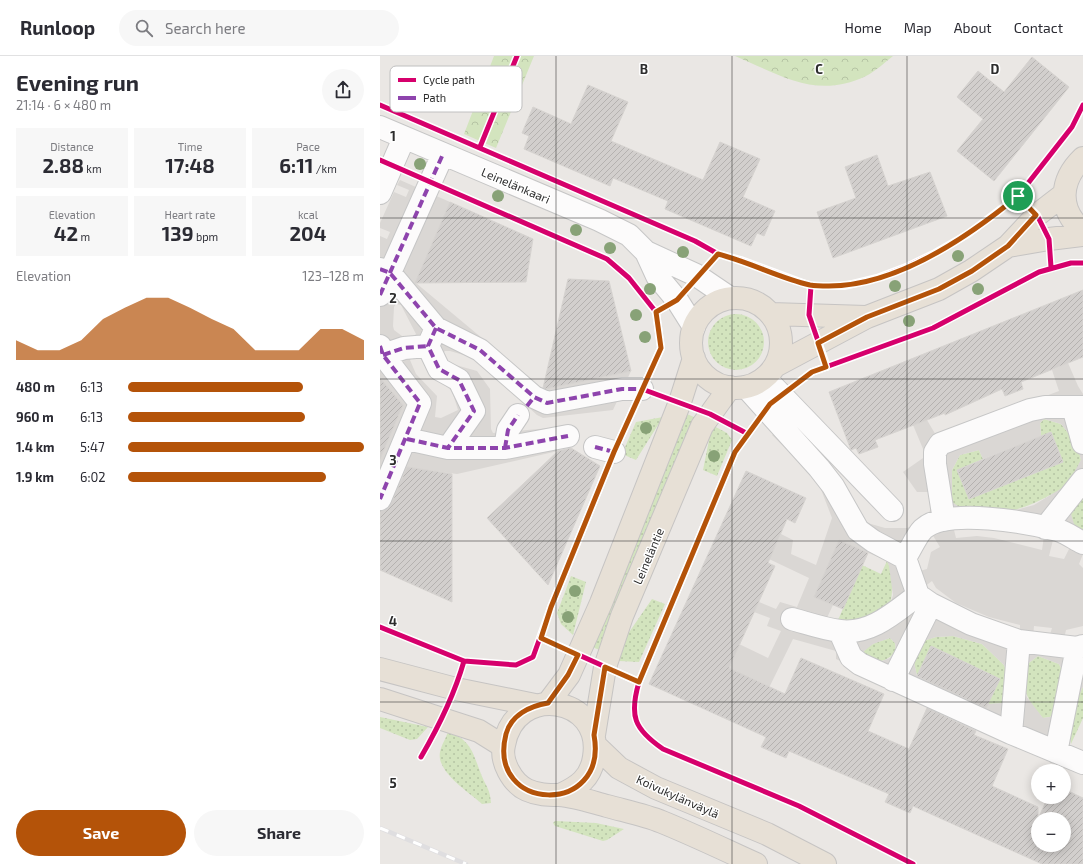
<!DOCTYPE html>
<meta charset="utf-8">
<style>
body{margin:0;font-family:"Exo 2",sans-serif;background:#f7f7f7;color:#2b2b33;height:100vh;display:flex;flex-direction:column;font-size:15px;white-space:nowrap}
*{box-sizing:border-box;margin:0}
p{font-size:13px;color:#7c7c81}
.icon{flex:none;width:22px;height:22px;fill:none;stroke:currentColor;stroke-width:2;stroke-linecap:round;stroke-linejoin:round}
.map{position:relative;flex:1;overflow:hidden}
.details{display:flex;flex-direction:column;background:#fff;width:380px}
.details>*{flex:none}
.tools{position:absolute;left:651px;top:708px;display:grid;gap:8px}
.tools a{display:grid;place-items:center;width:40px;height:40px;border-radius:50%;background:#fff;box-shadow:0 2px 10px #0003;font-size:20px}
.pin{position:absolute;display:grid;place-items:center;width:34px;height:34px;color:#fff;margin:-17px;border:2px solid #fff;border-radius:50%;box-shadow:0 1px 4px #0007}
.round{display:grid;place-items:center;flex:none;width:42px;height:42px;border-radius:21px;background:#f7f7f7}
.head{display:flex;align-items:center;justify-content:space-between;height:68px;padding:0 16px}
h1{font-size:22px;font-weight:700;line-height:30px}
.stats{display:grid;grid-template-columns:repeat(3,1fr);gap:6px;height:68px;padding:4px 16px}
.stats div{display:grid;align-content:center;border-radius:0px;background:#f7f7f7;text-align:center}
.stats b{font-size:20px;font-weight:700}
.stats small{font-size:11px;font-weight:400}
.stats p{font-size:11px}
.chart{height:112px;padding:8px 16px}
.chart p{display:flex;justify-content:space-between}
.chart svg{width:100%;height:72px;margin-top:4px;fill:#b45309;opacity:.7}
.cta{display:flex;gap:8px;margin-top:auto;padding:8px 16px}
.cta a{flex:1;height:46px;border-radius:24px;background:#b45309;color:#fff;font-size:16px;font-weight:700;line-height:46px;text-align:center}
.cta a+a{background:#f7f7f7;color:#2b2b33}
ul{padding:0 16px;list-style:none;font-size:13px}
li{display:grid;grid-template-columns:64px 48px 1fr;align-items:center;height:30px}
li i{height:10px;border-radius:5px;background:#b45309}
header{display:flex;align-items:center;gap:24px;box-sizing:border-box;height:56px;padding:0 20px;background:#fff;border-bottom:1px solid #e1e1e2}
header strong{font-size:19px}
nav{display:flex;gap:22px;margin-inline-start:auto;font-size:14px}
.search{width:280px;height:36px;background:#f7f7f7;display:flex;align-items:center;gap:10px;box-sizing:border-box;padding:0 14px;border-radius:22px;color:#7c7c81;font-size:15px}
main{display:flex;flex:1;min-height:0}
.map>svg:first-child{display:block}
.grass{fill:url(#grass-dots)}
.park{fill:url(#park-crowns)}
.plaza{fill:#dad7d4;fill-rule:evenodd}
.building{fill:url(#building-hatch);stroke:#d6d3d0}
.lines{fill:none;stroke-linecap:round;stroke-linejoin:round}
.minor-casing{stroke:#c6c6c6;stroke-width:24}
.major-casing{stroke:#c6c4c3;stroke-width:24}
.minor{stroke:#fcfbfb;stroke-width:22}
.major{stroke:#e7e0d6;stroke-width:22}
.rail-casing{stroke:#dfdee0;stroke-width:4.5}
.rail{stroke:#fff;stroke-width:3;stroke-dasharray:9;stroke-linecap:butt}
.quiet{stroke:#8e44ad;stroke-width:4;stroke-dasharray:8 4;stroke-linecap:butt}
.cycleway-casing{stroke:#fff;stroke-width:8}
.cycleway{stroke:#d6006c;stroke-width:5}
.tree{fill:#88a277}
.route-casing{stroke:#fff;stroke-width:8}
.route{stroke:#b45309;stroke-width:5}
.grid{fill:none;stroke:#2d2d2d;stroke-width:1;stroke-opacity:0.55}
.labels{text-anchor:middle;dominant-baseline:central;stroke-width:3;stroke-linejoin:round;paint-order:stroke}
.street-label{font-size:12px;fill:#2d2d2d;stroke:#fff}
.key{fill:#fff;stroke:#c0c0c0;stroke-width:1}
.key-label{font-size:11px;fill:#2d2d2d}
.grid-label{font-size:13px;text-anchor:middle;font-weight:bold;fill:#2d2d2d;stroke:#fff;stroke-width:3;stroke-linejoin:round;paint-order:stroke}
</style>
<header>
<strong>Runloop</strong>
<div class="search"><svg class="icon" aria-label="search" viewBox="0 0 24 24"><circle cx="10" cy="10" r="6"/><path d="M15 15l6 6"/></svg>Search here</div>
<nav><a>Home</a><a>Map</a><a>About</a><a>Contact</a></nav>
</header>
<main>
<section class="details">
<div class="head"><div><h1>Evening run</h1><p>21:14 · 6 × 480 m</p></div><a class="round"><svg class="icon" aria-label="share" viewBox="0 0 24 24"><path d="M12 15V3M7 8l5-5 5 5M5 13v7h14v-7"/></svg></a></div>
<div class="stats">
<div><p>Distance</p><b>2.88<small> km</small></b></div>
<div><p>Time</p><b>17:48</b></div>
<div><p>Pace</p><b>6:11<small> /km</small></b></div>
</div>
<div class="stats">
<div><p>Elevation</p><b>42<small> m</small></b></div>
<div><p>Heart rate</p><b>139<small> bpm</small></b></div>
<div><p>kcal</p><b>204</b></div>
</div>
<div class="chart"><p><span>Elevation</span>123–128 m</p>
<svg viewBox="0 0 160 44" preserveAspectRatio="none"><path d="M0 44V32L10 38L20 38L30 32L40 19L50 12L60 6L70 6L80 12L90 19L100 25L110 38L120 38L130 38L140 25L150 25L160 32V44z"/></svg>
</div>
<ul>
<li><b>480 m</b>6:13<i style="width:74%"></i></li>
<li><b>960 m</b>6:13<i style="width:75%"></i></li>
<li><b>1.4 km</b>5:47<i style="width:100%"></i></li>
<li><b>1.9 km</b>6:02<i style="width:84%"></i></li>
</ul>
<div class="cta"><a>Save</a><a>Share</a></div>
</section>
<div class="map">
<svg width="703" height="808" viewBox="0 0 703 808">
<defs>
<pattern id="grass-dots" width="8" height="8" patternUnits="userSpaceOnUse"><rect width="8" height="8" fill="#d3e4be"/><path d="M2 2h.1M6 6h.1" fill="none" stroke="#b5c4a4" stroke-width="1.8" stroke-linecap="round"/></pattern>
<pattern id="park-crowns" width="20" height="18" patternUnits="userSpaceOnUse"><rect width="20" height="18" fill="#d3e4be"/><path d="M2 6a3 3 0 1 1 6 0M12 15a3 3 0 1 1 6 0" fill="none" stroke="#b5c4a4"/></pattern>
<pattern id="building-hatch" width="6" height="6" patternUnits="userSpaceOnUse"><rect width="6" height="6" fill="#d2cfcd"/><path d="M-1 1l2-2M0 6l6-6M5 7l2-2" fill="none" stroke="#b5b2b0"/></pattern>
</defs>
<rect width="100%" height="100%" fill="#eae7e4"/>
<!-- grass -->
<path class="grass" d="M328 286a28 28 0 1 1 56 0a28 28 0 1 1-56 0Z
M305 357 316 362 220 594 209 590Z
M283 361 256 404 242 398 256 366Z
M664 363 681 368 697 388 701 404C697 412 694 422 688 429 684 433 677 436 672 438 643 455 603 467 572 447V414L580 399 599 394 603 403 577 414 589 443 683 406 671 376 661 380 660 367Z
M332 369 347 377 352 384 337 420 323 414Z
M703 434V483C689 466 685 449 703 434Z
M507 505C514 517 513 535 510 549L484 564 455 571 482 509 501 518Z
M191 520 206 526 193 579 181 568 177 557Z
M272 543 285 548 259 606 239 605 240 591 243 585Z
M573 580 602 588 624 609 629 621 624 647 608 648 620 623 551 590 537 620 533 602 543 585 556 581Z
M510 582 515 587 516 594C509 606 493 610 482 600 485 588 499 586 510 582Z
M658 600 679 608 685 620 679 651 670 661 663 662C646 644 642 634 646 609Z
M703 631V662L691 688C687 669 693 648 703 631Z
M0 661 48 671 37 683 30 684 0 672Z
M68 676C92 684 93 698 101 718 106 731 110 732 111 747L102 748C89 736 56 716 60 696 61 690 66 682 68 676Z
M175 765 216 767 244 773 227 784 223 785 175 770 173 767Z"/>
<!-- park -->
<path class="park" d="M114 0H154L116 92 84 78Z
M355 0H513C505 6 496 15 486 20 436 44 401 19 355 0Z"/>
<!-- plaza -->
<path class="plaza" d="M20 124 70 146 36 227 163 333 251 315 233 354 163 362 157 359 94 302 70 295H65L63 297 65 306 97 315 110 333 111 373 113 377 181 371 185 388 178 395 77 418 31 412 0 482V403L23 349 0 322V180L7 183 10 176 0 172V167L14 136 26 141 29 134 17 129ZM16 248 21 249 36 278 32 283 22 280 14 274 13 270 14 251ZM33 300 44 301 55 321 72 335 78 354 61 362 55 361 57 340 36 318 30 304Z
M688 307 698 330 703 338V434L694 442 691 458 703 498 699 508 703 512V570L686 574 684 583 703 581V631L692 653 690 691 655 695 456 603V595L413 583 378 654 340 609 359 588 388 602 401 575 387 570 390 562 374 556 379 546 396 553 400 546 417 551 429 522 389 503 401 478 413 484 411 498 436 509 452 462 437 423 392 379 406 370 484 466 505 472H527L538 468 549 457 553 445 554 436H537L523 416 546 400 533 369 547 364 557 381 679 335 672 314ZM664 363 681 368 697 388 701 404 687 429 654 449 636 454 609 458 584 454 572 446V414L580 399 599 394 603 403 661 380 660 367ZM616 469 664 480 662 494 614 482 597 480 576 482 573 470ZM552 478 560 491 551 496 547 513 536 516 538 491ZM459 484 507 505 509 510 513 539 510 549 484 564 445 566 453 549 434 541ZM673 484 690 491 684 503 669 500ZM552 525 556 532 576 547 609 561 640 569V578L559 545 544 531ZM654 570 672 572 669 582 653 581ZM573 580 602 588 624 609 629 621 624 647 608 648 606 652 537 620 533 602 543 585 556 581ZM510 582 515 587 516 593 510 602 502 605H487L482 600 483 596 493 588ZM658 600 679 608 685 620 679 651 670 661 663 662 646 640 643 625 646 609Z"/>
<!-- building -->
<path class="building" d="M652 1 689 31 614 125 577 95 603 63 577 41 598 15 624 36Z
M208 29 248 46 231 85 259 97 323 124 340 86 380 103 363 141 395 155 384 180 377 177 371 190 285 153 288 145 233 122 230 130 144 93 149 80 142 77 153 51 191 68Z
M497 99 508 130 550 116 567 160 453 202 437 156 476 142 465 111Z
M70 146 153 183 146 226 35 227Z
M188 223 229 225 251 315 165 333 163 332Z
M703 234V301L641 326 643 333 625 340 622 333 565 359V357L495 384 498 391 479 398 476 392 471 394 449 336Z
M0 322 23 349 0 403Z
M671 376 683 406 589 443 577 414Z
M191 392 220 410 168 529 107 462 178 395Z
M27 411 72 418V546L0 514V455L7 453 11 448Z
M366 415 426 442 415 467 407 463 388 507 395 510 349 612 405 638 421 602 504 638 488 675 529 693 547 652 596 675 594 679 628 693 612 730 658 751V789H684V763H658L668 741H684V733L703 742V808H662L533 750 530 757 505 746 509 738 409 695 406 702 381 691 386 681 269 628Z
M459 484 488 497 463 553 434 541Z
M551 590 620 623 606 652 537 620Z"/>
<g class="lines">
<!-- minor casing -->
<g class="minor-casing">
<path id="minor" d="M0 71 219 164 249 179 266 196 316 219 350 242
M0 137 24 82
M266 196 277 220 297 244 314 271
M0 213 10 217 56 272 100 294 154 341 167 347 242 333H262
M0 239 63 98
M56 272 48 290 59 313 79 324 94 355 68 392
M0 290 3 299 40 347 0 443
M3 299 24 292 48 290
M385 322 512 454
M366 331 439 412 453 430 478 474 493 485 525 502
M693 351 703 387
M27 383 68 392H125L188 380
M215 391 234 396
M125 392 128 374 138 359
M564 464 555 408V396L560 388 650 354 665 351H703
M665 472 703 424
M703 487C695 483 687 477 678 474 650 467 567 451 543 473 536 480 531 493 525 502L538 539 551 548 591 568 639 585 697 592 703 590
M412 563C427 567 444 573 460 575 491 579 515 556 538 539
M460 576 471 601 480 608 631 677 703 707
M513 624 551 548
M631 677 639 585
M676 696 697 592"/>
</g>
<!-- major casing -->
<g class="major-casing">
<path id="major" d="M703 102C680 124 677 153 703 175
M628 190 669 183 703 179
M311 287a45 45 0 1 1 90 0a45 45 0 1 1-90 0Z
M391 258 486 261
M395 310 487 261 559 233 591 215 628 190 657 159 683 139
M0 613 76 633 155 649
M0 643 99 675 123 690
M168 647 189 619 221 547 300 346 314 302
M214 679 225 611 242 560 322 370 350 331
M216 690 239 712 276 732 387 778 445 808
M180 739C198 731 211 722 214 701 224 640 135 626 124 689 120 705 132 727 147 734 158 739 168 739 179 739 195 740 212 746 227 750 245 755 265 759 282 766 314 779 345 794 376 808"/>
</g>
<!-- minor -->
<use href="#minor" class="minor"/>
<!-- major -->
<use href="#major" class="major"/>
<!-- rail casing -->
<g class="rail-casing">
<path id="rail" d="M0 772 86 808"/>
</g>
<!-- rail -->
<use href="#rail" class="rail"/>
<!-- quiet -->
<path class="quiet" d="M0 213 10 217 56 272 100 294 154 341 167 347 242 333H262
M0 239 63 98
M56 272 48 290 59 313 79 324 94 355 68 392
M0 290 3 299 40 347 0 443
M3 299 24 292 48 290
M147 350 154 341
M27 383 68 392H125L188 380
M215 391 234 396
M125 392 128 374 138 359"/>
<!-- cycleway casing -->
<g class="cycleway-casing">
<path id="cycleway" d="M0 49 315 185 338 198
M100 91 137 0
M0 104 227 203 249 222 276 256
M638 140 657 159 669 183 671 211
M431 230 429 259 447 311
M262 333 330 358 368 378
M0 571 84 605 136 609 153 601 171 551 234 396 281 292 276 256 297 244 338 198 361 204 431 230H464L497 222 526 211 555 197 588 178 638 140 692 71 703 49
M161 582 259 626
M41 701C59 670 74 640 84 605
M533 808 419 750 283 693C254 673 249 660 259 626L355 396 390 348 432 316 553 272 659 216 691 207H703"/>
</g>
<!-- cycleway -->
<use href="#cycleway" class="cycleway"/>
</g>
<!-- trees -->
<g class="tree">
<circle cx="40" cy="108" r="6"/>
<circle cx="118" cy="140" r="6"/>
<circle cx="196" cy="174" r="6"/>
<circle cx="230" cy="192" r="6"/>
<circle cx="303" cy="196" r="6"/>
<circle cx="578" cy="200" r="6"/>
<circle cx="515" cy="230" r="6"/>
<circle cx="270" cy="233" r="6"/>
<circle cx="598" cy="233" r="6"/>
<circle cx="256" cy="259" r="6"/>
<circle cx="529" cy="265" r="6"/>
<circle cx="265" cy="281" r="6"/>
<circle cx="266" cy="372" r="6"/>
<circle cx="334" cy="400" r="6"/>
<circle cx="195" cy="535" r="6"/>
<circle cx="188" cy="561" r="6"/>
</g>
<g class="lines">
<!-- route casing -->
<g class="route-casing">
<path id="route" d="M638 140 656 159 628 190 592 215 559 233 487 261 438 287 446 311 432 316 390 348 355 396 259 626 225 611 214 679C229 761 106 757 126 678 131 659 150 650 168 647L188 619 198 599 161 582 171 551 234 396 281 292 276 256 297 244 338 198C370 206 399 222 430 229 436 230 443 230 449 230 516 230 587 182 638 140Z"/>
</g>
<!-- route -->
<use href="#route" class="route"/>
</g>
<!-- grid -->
<path class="grid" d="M176 0V808M352 0V808M527 0V808M0 162H703M0 323H703M0 485H703M0 646H703"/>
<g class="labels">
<!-- street labels -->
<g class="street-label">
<text transform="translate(136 129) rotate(23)">Leinelänkaari</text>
<text transform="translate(268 500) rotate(-67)">Leineläntie</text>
<text transform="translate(298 740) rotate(24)">Koivukylänväylä</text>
</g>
</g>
<!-- legend -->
<rect x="10" y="10" width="132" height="46" rx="6" class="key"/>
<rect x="18" y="22" width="18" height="4" fill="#d6006c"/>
<rect x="18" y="40" width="18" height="4" fill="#8e44ad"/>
<g class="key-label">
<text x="43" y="28">Cycle path</text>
<text x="43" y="46">Path</text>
</g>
<g class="grid-label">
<text x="264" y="18">B</text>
<text x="439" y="18">C</text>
<text x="615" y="18">D</text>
<text x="13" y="85">1</text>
<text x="13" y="247">2</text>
<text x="13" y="409">3</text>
<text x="13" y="570">4</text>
<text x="13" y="732">5</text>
</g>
</svg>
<div class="tools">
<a>+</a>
<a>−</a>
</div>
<div class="pin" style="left:638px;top:140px;background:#1e9e55"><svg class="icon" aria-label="arrive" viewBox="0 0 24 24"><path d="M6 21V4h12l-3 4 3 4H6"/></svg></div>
</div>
</main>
